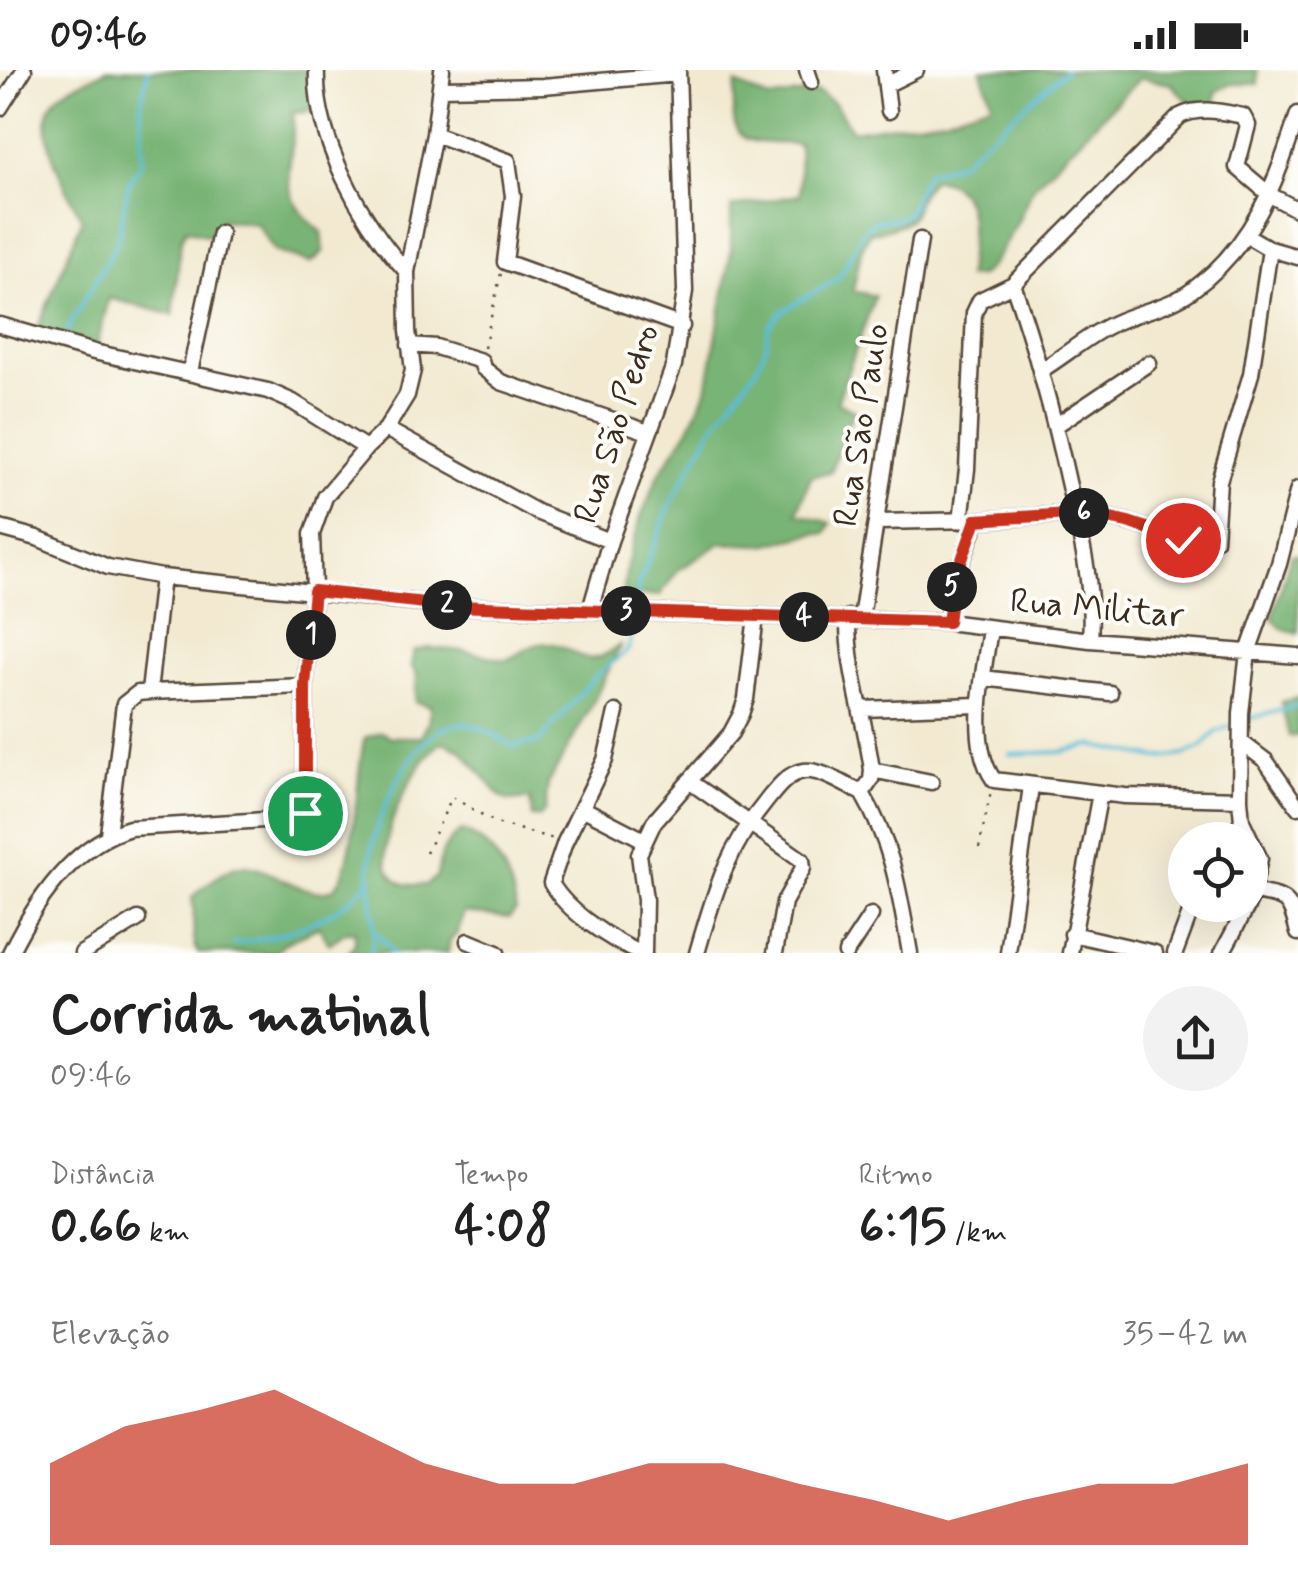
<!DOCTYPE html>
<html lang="pt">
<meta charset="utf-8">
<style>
body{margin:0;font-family:Mynerve,sans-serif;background:#f2f2f2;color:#222;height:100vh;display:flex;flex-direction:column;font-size:38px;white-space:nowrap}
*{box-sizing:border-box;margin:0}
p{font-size:32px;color:#767676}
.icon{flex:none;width:55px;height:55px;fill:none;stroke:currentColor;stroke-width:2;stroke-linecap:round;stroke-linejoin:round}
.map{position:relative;height:883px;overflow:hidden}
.drawer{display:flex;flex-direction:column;background:#fff;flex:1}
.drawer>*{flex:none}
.controls{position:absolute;left:1168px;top:752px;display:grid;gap:20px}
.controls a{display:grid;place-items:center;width:100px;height:100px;border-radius:50%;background:#fff;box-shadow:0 10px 40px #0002;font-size:50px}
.pin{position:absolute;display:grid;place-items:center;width:85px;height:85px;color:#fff;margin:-42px;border:5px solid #fff;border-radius:50%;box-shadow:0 2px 10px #0007}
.km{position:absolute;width:50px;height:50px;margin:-25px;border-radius:50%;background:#222;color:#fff;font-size:28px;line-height:50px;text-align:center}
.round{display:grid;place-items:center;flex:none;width:105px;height:105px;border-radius:52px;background:#f2f2f2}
.headline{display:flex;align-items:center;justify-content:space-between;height:170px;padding:0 50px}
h1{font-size:55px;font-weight:700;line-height:75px}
.stats{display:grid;grid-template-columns:repeat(3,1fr);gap:15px;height:170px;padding:10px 50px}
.stats div{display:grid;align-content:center}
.stats b{font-size:50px;font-weight:700}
.stats small{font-size:28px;font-weight:400}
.stats p{font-size:28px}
.chart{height:280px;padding:20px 50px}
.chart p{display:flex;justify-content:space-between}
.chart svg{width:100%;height:180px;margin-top:10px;fill:#c8321e;opacity:.7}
.status{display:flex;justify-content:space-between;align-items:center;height:70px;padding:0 50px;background:#fff;direction:ltr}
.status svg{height:28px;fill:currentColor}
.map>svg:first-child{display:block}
.forest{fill:#78b474;stroke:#5a6f49;stroke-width:2.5}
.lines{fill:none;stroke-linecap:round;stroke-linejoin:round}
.stream{stroke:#5abdd8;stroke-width:4}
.minor-casing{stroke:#564739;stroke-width:19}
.path{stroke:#564739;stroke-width:2.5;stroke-dasharray:2.5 8;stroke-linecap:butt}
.minor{stroke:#fff;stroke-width:14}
.route-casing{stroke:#fff;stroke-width:20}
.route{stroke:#c8321e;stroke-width:12}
.labels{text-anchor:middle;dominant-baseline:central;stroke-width:8;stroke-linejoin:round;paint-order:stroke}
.street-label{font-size:35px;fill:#3b2a1e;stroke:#fdfcf7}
</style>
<div class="status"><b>09:46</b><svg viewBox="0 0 49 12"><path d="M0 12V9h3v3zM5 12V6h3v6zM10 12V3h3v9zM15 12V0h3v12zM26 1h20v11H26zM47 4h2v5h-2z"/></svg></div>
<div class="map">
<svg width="1298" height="883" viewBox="0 0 1298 883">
<rect width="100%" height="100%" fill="#fdfcf7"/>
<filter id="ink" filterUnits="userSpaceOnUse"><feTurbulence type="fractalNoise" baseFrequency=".01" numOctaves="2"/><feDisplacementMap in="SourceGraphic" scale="20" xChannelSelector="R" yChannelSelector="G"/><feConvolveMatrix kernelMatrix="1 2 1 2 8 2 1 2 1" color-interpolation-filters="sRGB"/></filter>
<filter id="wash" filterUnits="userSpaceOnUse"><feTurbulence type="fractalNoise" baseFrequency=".0048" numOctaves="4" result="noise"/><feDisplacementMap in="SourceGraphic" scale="40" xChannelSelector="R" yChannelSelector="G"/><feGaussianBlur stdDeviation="2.25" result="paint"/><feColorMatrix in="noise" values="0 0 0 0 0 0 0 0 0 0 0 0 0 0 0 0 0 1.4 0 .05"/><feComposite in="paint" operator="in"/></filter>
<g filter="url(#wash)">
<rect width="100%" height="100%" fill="#f2e9d0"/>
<!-- forest -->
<path class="forest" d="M105 0H309L315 41 293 43C296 100 269 119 322 162L324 181 311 193 274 181 257 154 222 150 209 166 186 159 181 170 173 245 109 228 97 275 37 260 82 150C68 120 28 56 57 27 69 14 91 11 105 0Z
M981 0H1257L1258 14H1232L1216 22 1215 35 1191 34 1171 14 1140 8 1033 117 1016 155 993 193 980 206 967 207C969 172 983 113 933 109 900 140 935 150 870 163L861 181 853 221 875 226 837 332 856 341 845 358 831 402 811 406 797 443 831 453 826 464 816 463 763 475 721 473 677 501 660 525H623L627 495 641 447 659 404 688 360 707 320 731 181V137L800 125 799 74C743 71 727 79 736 14L769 29 811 22 820 23 836 35 852 61 944 48 992 33Z
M1291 485H1298V563L1281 558 1272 548Z
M621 574 594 631 548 714 545 740 539 747H532L530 729 509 731 501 727 461 680 443 672C416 687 358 794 402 813 409 816 419 815 426 815L437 806C440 786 444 773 461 761 494 771 513 809 516 840L509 848 464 842 456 865 450 870 448 883H348L355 874V862H346L329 874 319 857 283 874 276 883H198C190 866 196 846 192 827 205 817 220 802 236 797 261 789 304 830 330 820 358 809 355 696 365 668L381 662 391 667H421L428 653 431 636 415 632 417 605 411 595 414 581 428 578 466 581 506 590C516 586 526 578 536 575 572 564 577 611 621 574Z
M1298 628V666H1289L1281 632Z"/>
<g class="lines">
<!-- stream -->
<path class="stream" d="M67 260 117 173 129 113 142 92 141 34 148 0
M637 532 638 517 670 435 713 357 756 299 766 276 769 257 781 242 839 208 864 160 876 151 896 149 908 144 926 103 960 92 1066 0
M1247 649 1298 636
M1010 684 1060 682 1090 675 1158 688 1185 685 1201 677 1216 662 1238 653
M377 863 393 883
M234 874C282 867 340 849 370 809
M371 883C379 850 366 817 371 784 377 744 416 652 463 654 481 655 497 667 512 676L539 672 594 608 628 580 636 551"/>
</g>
</g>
<g filter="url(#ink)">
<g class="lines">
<!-- minor casing -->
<g class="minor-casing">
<path id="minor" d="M317 0C314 68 362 153 407 202
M807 0 811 12
M884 0 889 41
M886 15 916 0
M441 18 543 16 678 4
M0 38 24 0
M434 64 508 91 513 126 505 192 682 256
M1246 165 1270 179 1298 187
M1013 214C1036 280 1054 348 1069 416 1081 468 1094 517 1090 570
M0 255 94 282 268 321 293 332 366 378
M409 275 436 277 481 291 483 298 501 312 648 362
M1040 301C1066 285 1092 262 1119 251 1142 241 1171 236 1191 221 1254 175 1275 115 1298 44
M190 302 220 163
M1055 356 1149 293
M386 359 537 442 610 471
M961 451 967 399 974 243 980 230 1013 214 1180 46C1200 36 1222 42 1243 46L1248 55 1237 97 1270 125 1298 140
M878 452 977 450 1085 443 1128 452 1183 470H1215L1219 411 1251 304 1270 179
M0 458 37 468 108 497 162 507 453 536 947 552 1090 570 1298 586
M590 540 610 471 674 295 685 221 678 0
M848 547C847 600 865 648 872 700L871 710 862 723C894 778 899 822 910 883
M861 548 920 170
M947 552 953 515 977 450
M990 559C984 601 967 674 994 710L1125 726 1240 729
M983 608 1110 623
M149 622 162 507
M863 639 978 635
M616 642 605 690 565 772 551 813C567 842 611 870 640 883
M1241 672 1266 691 1298 737
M872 700 931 712
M689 711 802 790 803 798 784 832 775 883
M582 738 644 770
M108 764 124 634 138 623 149 622 305 616
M1229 770 1242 751
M1254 822C1288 827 1290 829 1298 863
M1250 831 1260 789 1242 751 1240 729 1241 643 1248 582 1279 494 1298 419
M1072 864 1155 883
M468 871 497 883
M10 883C35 832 74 774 130 758L300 748 305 743V616L314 521 312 464 325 427 366 378 386 359 407 325 413 300 408 261 407 202 434 64 442 0
M82 883 138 849
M644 883 645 830 639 784 654 752 731 663 741 644 746 629 756 546
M697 883C715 821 726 780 768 729 777 718 788 703 804 701 822 699 846 716 862 723
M846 883 871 845
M1008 883 1031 716
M1070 883 1100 723
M1175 883 1193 835
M1222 883 1248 835"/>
</g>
<!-- path -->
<path class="path" d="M484 278 501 203
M979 778 991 721
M426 783 452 727 496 753 554 769"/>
<!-- minor -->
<use href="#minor" class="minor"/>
</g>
</g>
<g class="lines" filter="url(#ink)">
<!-- route casing -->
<g class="route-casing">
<path id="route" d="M305 743V616L314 521 453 536 948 552 953 515 976 450 1084 443 1128 452 1183 470"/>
</g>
<!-- route -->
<use href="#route" class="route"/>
</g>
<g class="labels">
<!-- street labels -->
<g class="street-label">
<text transform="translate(617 354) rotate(-72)">Rua São Pedro</text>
<text transform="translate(862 355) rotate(-81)">Rua São Paulo</text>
<text transform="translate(1097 539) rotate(5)">Rua Militar</text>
</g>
</g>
</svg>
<div class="controls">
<a><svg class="icon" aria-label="locate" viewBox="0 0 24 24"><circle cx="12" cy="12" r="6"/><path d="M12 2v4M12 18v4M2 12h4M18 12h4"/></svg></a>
</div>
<div class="pin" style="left:305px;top:743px;background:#1e9e55"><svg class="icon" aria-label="arrive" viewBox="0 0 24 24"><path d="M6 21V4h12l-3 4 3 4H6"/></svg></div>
<div class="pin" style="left:1183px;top:470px;background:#d93025"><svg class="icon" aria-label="check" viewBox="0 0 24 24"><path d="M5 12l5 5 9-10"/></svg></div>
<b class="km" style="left:311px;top:565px">1</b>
<b class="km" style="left:447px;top:535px">2</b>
<b class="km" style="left:626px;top:541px">3</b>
<b class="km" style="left:804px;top:547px">4</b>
<b class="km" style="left:952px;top:517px">5</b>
<b class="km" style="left:1084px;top:443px">6</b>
</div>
<section class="drawer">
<div class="headline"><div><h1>Corrida matinal</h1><p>09:46</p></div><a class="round"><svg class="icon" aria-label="share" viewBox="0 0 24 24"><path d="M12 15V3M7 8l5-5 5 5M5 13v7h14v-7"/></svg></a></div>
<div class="stats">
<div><p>Distância</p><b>0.66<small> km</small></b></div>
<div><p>Tempo</p><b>4:08</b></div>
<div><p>Ritmo</p><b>6:15<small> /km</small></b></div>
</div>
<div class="chart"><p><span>Elevação</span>35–42 m</p>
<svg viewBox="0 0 160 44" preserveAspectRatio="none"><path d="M0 44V24L10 15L20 11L30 6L40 15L50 24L60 29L70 29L80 24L90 24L100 29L110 33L120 38L130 33L140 29L150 29L160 24V44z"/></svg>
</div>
</section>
